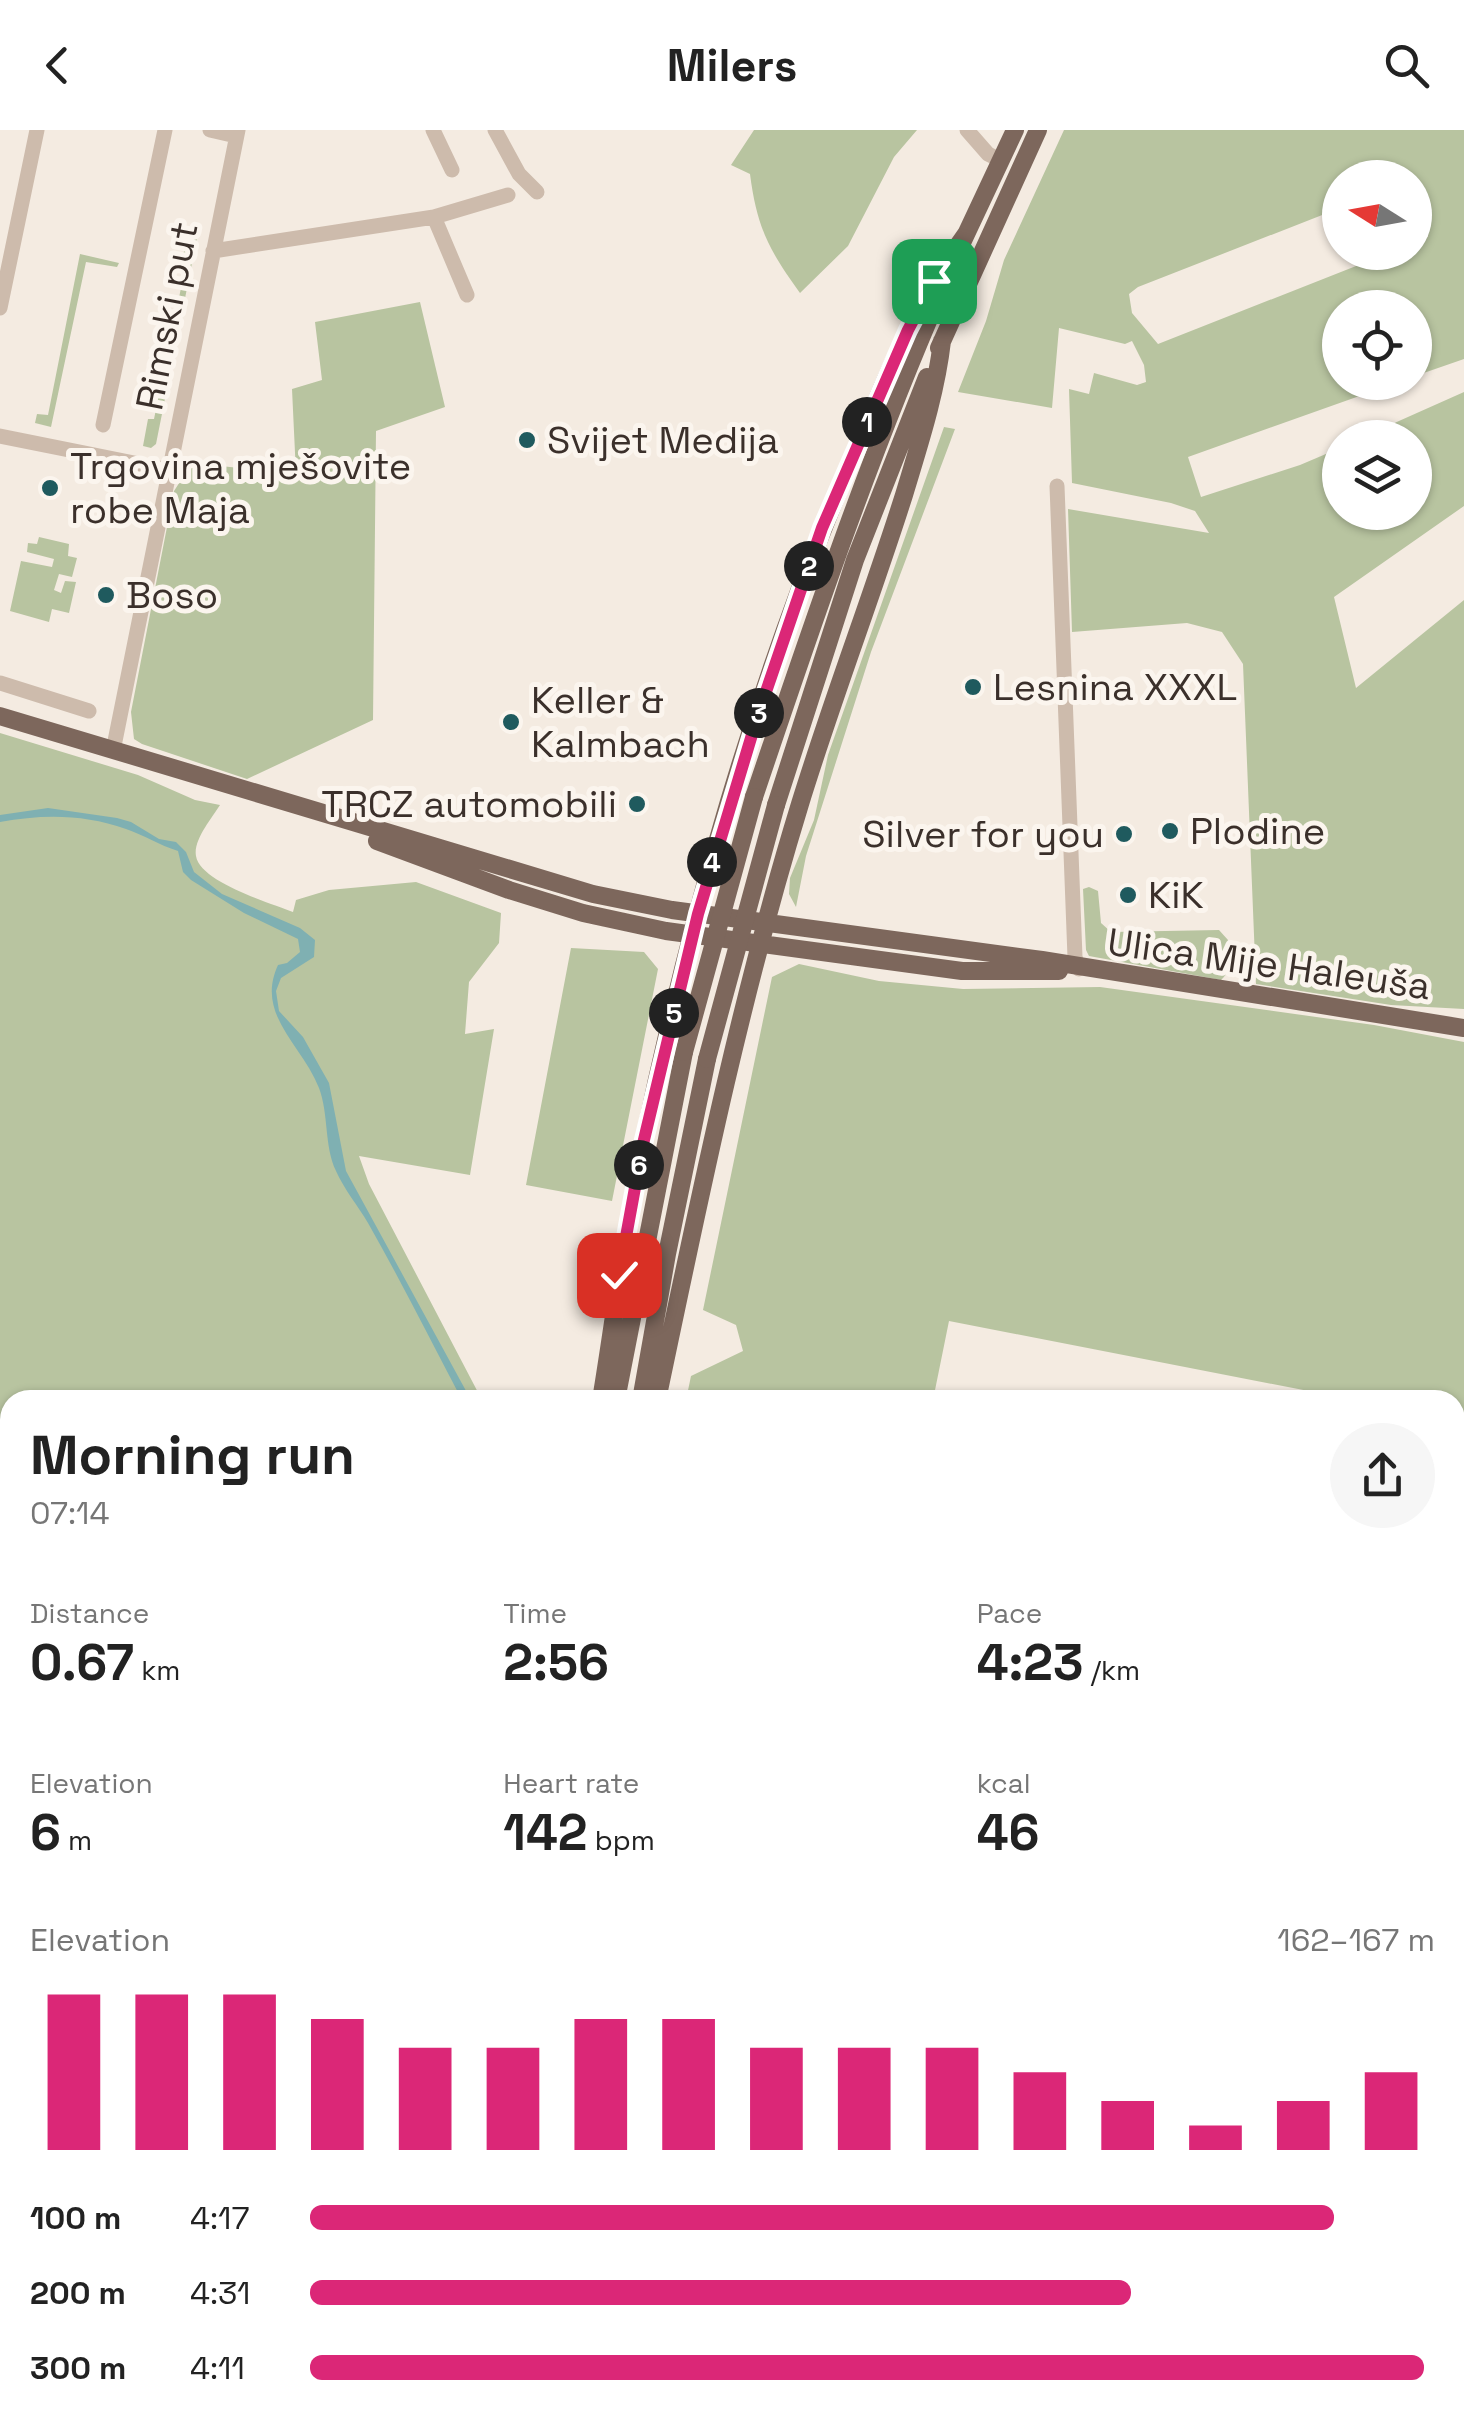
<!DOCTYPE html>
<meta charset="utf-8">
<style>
body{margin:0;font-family:"Space Grotesk",sans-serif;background:#f6f6f6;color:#222;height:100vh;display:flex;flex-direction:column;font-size:38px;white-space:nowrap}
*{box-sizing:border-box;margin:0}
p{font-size:32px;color:#767676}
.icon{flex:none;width:55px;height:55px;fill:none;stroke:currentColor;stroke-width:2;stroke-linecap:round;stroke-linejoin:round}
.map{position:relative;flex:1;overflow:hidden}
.panel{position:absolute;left:0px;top:1260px;width:1465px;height:1035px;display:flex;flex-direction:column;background:#fff;border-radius:30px 30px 0 0;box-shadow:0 2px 8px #0004}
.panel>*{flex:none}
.needle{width:65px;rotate:281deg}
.controls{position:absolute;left:1322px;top:30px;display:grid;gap:20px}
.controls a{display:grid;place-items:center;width:110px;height:110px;border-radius:50%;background:#fff;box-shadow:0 2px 8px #0004;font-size:50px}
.pin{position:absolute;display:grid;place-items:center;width:85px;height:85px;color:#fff;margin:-42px;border-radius:20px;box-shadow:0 5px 15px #0006}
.km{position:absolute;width:50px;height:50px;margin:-25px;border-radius:50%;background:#222;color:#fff;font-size:28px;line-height:50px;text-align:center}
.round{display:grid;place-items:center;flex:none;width:105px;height:105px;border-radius:52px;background:#f6f6f6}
.head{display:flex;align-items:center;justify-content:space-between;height:170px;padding:0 30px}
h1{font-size:55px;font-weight:600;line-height:75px}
.stats{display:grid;grid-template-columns:repeat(3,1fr);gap:15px;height:170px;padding:10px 30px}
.stats div{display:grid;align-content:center}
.stats b{font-size:50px;font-weight:600}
.stats small{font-size:28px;font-weight:400}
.stats p{font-size:28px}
.chart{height:280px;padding:20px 30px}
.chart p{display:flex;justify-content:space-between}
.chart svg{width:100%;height:180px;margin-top:10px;stroke:#db2777;stroke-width:6}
ul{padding:0 30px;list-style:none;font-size:32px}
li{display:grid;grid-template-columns:160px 120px 1fr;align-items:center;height:75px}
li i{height:25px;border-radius:12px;background:#db2777}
header{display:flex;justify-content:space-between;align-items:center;height:130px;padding:0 30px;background:#fff;font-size:45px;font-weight:600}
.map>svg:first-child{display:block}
.green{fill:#b8c4a0;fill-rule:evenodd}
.water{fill:#7fb0b2}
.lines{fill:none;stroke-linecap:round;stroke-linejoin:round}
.minor{stroke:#cdbbac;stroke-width:15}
.major{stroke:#7d675c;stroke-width:18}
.major-bridge{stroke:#7d675c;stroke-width:18}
.route-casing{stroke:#fff;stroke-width:20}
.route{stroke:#db2777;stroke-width:12}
.poi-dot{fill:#1f5a5e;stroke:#fbf5ee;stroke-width:4}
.labels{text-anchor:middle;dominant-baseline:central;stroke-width:10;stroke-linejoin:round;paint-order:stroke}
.street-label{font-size:38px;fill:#3b302b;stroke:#fbf5ee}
.poi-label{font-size:38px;fill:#3b302b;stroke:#fbf5ee;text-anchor:start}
</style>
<header><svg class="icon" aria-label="back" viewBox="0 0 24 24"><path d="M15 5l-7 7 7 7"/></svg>Milers<svg class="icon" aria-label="search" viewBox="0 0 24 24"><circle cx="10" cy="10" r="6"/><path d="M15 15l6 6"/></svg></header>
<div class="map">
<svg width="1464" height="2295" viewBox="0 0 1464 2295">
<rect width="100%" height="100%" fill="#f4ebe1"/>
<!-- green -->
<path class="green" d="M754 0H917L894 27 848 116 800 163C769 120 757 98 750 44L731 35Z
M1064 0H1464V229L1415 246V178H1340V252L1396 253 1188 327 1201 367 1300 335 1340 318V382H1415V308L1363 307 1464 262V376L1334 467 1356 558 1464 470V879L1391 875 1256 854 1243 534 1222 502 1187 493 1072 502 1068 379 1209 403 1195 381 1171 373 1072 353 1069 259 1089 264 1094 243 1137 255 1146 252 1144 235 1132 211 1125 214 1059 198 1052 278 958 262 986 191 1004 130ZM1340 48H1415V53L1428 67V107L1415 112V122L1389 123 1158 214 1132 183 1129 164 1138 157 1340 78Z
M198 103 156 314 151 318 143 316 148 289H154L188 124 183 123Z
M80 124 119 133 117 137 86 132 51 297 35 293 37 284 48 285Z
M420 172 445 277 376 301 373 590 247 649 142 614 134 609 131 582 174 361 192 333 296 344 292 259 322 250 315 192Z
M944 297 955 299 871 522 806 726 796 777 789 764 790 748 814 690 828 625Z
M39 407 69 414 68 426 77 428 72 447 59 444 54 460 61 463 65 451 76 452 69 483 52 479 49 492 10 481 21 431 52 437 54 429 27 422 28 413 37 414Z
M0 603 138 645 195 670 220 675C212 688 193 710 196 726 200 752 270 773 293 782L296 770 329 760 416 752 501 783 499 813 469 852 465 904 494 899 470 1045 359 1026 369 1054 482 1270H10V2285H219L218 2295H0Z
M1089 757 1098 761 1101 793 1111 802 1219 800 1228 810C1229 824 1233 840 1221 850L1089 826 1086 820 1083 759Z
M571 818 644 822 658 839 612 1071 526 1055Z
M799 834 879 851 963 859 1100 857 1374 895 1464 912V1289L1455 1288V1270H1324V1264L949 1191 933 1270H686L691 1246 743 1221 736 1195 703 1180 772 847Z
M356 2285H498V2295H355Z"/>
<!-- water -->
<path class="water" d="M48 678 117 688 131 692 159 709 176 712 186 722 194 742 222 764 300 798 315 810 314 827 281 848 276 861 279 881 303 907 329 953 346 1041 471 1270H462C431 1211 401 1151 368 1093 358 1076 344 1059 336 1041 324 1016 329 985 319 958 302 914 255 885 278 835L287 833 300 822 298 809 244 783 191 750 183 742 178 721C159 715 144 705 126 699 84 684 43 684 0 692V685Z"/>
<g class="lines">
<!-- minor -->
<path class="minor" d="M210 0 236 6
M433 0 452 40
M495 0 519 44 537 62
M967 0 988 24 1000 30
M434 87 467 165
M213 121 434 87 508 65
M0 178 37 0
M103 295 165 0
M0 306 169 340
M1057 356 1075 827 1079 839
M0 553 89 581
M113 621 238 0
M1455 1360 1464 1362
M1455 1419 1464 1421
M1455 1463 1464 1464
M1455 1828 1464 1817
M1455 1846 1464 1856
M1455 2006 1464 2016
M1455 2223H1464
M1455 2259 1464 2265
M910 2285 915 2295
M1169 2295 1174 2285"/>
<!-- major -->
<path class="major" d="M961 115 1015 0
M939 218 1038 0
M0 586 593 764 672 780 1042 830 1464 898
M754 667C812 495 868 329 941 161
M776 675 855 430 927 247
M377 711 509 760 583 783 666 801 962 841H1059
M601 1270C615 1185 625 1100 643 1015 689 791 757 552 847 341 881 259 914 176 966 104
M616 1270 684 922
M641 1270 667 1124 707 929
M657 1270C699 1070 740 869 800 674 832 570 871 469 904 365 919 315 936 264 942 211
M556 2295V2285
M577 2295V2285"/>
<!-- major-bridge -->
<path class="major-bridge" d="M684 922 754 667
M707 929 776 675"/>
</g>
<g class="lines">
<!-- route casing -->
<g class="route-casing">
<path id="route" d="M619 1145 643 1014 698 784 757 588 822 398 908 200 934 151"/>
</g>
<!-- route -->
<use href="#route" class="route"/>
</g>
<!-- markers -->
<g class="poi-dot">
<circle cx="527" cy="310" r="10"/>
<circle cx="50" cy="358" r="10"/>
<circle cx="106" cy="465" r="10"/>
<circle cx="973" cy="557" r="10"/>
<circle cx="511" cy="592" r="10"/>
<circle cx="637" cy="674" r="10"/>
<circle cx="1170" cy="701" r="10"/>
<circle cx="1124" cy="704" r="10"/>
<circle cx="1128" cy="765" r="10"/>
</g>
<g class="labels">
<!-- street labels -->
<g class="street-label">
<text transform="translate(167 186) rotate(-79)">Rimski put</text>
<text transform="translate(1269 834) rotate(8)">Ulica Mije Haleuša</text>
</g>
<!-- poi labels -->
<g class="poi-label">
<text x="547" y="310">Svijet Medija</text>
<text x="70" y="336">Trgovina mješovite<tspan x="70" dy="44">robe Maja</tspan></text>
<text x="126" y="465">Boso</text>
<text x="993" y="557">Lesnina XXXL</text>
<text x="531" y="570">Keller &amp;<tspan x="531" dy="44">Kalmbach</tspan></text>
<text x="617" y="674" text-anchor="end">TRCZ automobili</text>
<text x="1190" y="701">Plodine</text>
<text x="1104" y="704" text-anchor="end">Silver for you</text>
<text x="1148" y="765">KiK</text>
</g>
</g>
</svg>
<div class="controls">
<a><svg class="needle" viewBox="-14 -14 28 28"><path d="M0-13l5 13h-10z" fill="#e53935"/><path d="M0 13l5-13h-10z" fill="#767676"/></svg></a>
<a><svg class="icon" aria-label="locate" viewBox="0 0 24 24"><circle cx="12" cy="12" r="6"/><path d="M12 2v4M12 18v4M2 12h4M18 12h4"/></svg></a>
<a><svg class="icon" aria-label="layers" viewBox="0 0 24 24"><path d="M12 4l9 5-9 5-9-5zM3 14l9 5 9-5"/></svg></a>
</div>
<div class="pin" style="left:934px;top:151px;background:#1e9e55"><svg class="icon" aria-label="arrive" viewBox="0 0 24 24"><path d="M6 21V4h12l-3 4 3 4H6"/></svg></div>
<div class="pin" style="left:619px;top:1145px;background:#d93025"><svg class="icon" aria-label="check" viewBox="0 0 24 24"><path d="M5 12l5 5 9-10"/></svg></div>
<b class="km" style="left:867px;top:292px">1</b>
<b class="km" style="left:809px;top:436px">2</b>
<b class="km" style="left:759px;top:583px">3</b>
<b class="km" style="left:712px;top:732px">4</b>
<b class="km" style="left:674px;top:883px">5</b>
<b class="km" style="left:639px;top:1035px">6</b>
<section class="panel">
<div class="head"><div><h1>Morning run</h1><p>07:14</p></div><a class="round"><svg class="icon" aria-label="share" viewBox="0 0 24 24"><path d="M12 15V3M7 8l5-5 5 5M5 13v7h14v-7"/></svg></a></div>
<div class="stats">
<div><p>Distance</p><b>0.67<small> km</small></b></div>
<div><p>Time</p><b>2:56</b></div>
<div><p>Pace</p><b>4:23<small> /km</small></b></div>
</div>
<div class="stats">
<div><p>Elevation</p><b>6<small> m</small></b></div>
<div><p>Heart rate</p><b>142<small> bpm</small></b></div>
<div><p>kcal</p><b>46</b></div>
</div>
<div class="chart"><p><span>Elevation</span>162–167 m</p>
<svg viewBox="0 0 160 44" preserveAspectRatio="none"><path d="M5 44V6M15 44V6M25 44V6M35 44V12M45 44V19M55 44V19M65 44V12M75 44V12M85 44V19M95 44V19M105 44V19M115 44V25M125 44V32M135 44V38M145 44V32M155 44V25"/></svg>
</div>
<ul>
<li><b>100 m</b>4:17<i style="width:91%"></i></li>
<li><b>200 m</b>4:31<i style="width:73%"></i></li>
<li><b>300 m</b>4:11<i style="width:99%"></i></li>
</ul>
</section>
</div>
